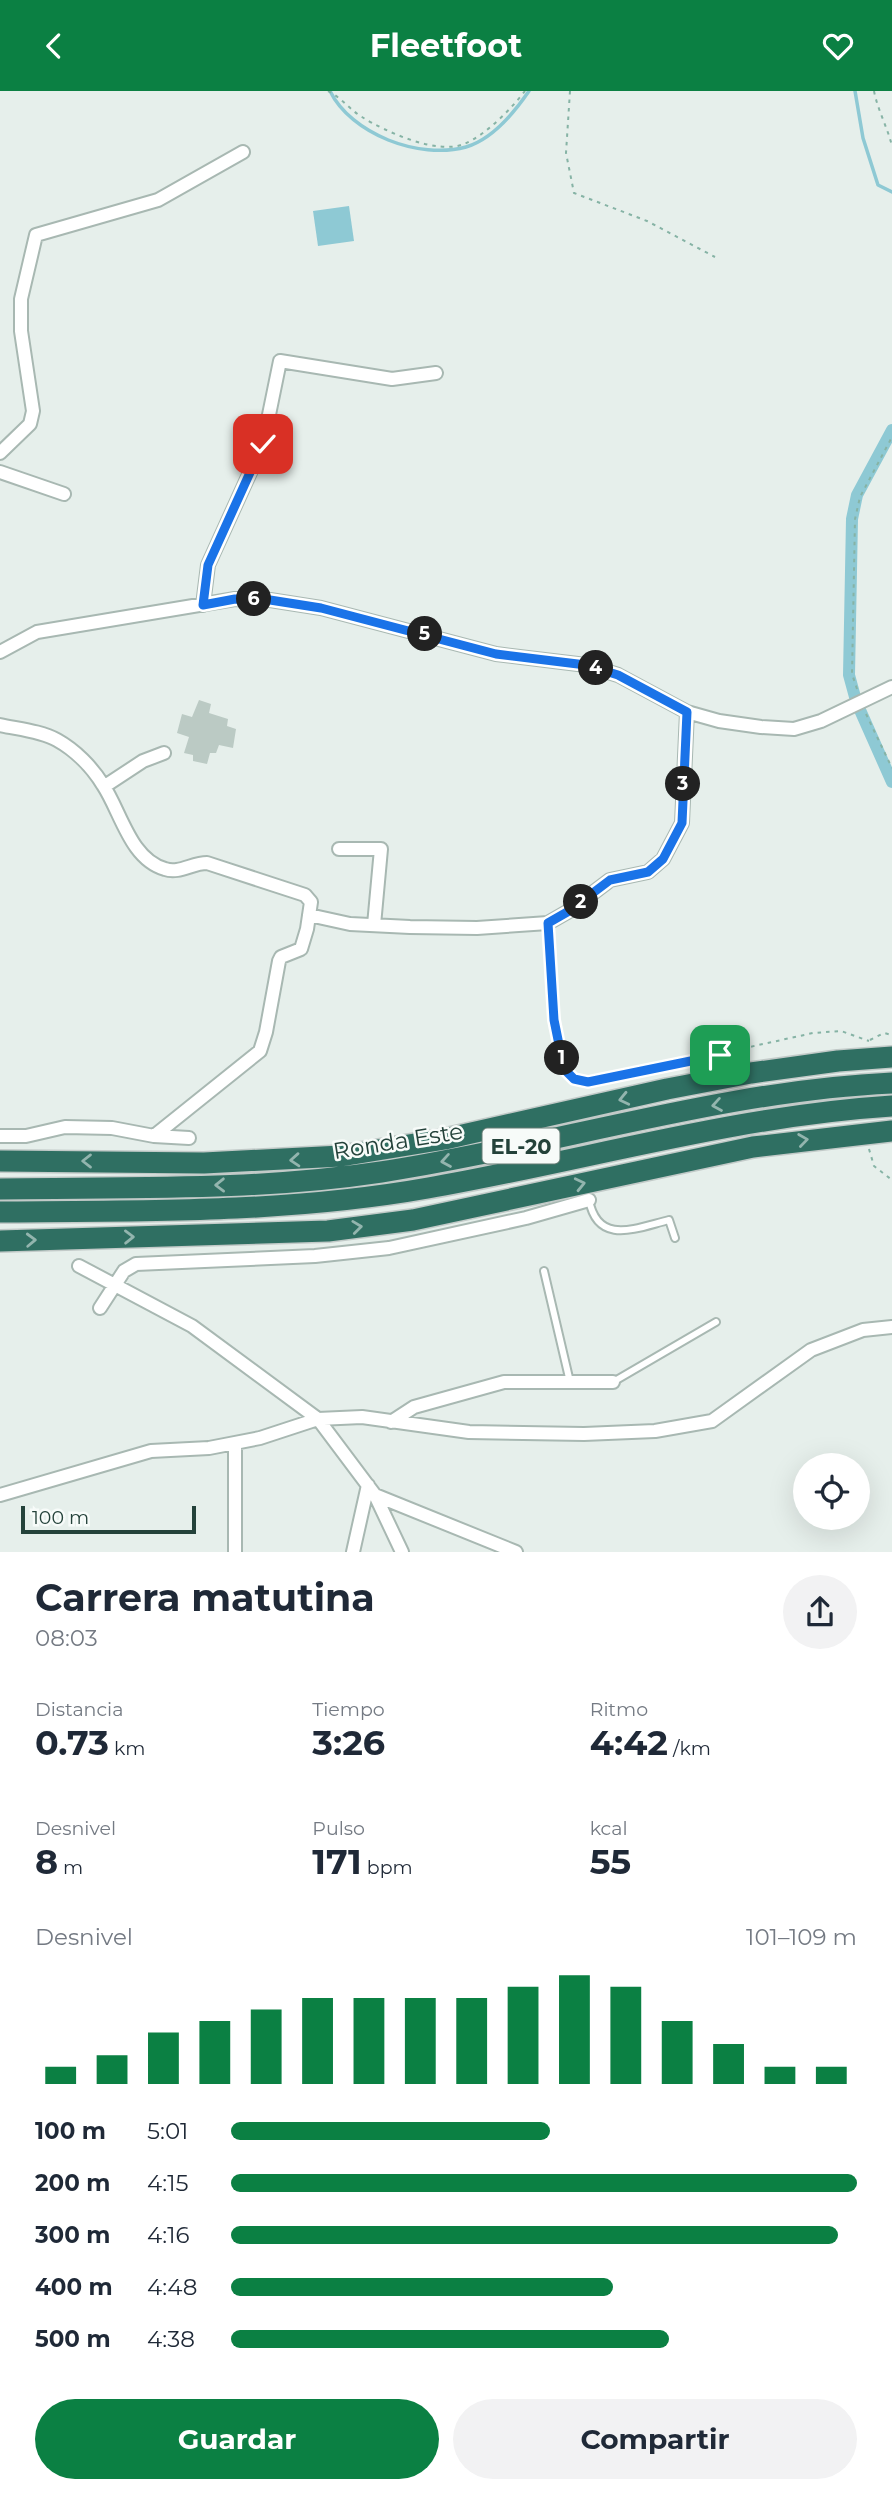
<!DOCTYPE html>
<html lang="es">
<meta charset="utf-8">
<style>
body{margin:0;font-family:Montserrat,sans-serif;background:#f2f2f3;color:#1f2937;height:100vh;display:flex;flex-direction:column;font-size:26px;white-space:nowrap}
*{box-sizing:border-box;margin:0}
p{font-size:23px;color:#747a83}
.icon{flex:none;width:38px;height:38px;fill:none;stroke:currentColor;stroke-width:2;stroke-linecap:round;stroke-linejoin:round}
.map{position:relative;height:1461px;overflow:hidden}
.details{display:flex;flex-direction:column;background:#fff;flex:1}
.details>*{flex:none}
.fabs{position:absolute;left:793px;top:1362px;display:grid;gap:14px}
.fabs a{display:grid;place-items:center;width:77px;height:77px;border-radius:50%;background:#fff;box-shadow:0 7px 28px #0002;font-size:35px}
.scale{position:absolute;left:21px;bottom:18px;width:175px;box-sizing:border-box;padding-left:7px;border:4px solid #24423a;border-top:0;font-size:19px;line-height:24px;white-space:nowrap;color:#24423a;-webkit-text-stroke:5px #f7fbf9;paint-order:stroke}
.pin{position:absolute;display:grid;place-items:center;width:60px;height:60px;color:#fff;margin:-30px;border-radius:14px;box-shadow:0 4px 10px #0006}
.km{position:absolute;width:35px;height:35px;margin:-18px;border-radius:50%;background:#222;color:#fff;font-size:19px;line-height:35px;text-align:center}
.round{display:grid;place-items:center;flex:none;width:74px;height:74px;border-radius:37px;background:#f2f2f3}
.overview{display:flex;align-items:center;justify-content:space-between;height:119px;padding:0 35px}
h1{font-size:38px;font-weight:700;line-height:52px}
.stats{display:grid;grid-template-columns:repeat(3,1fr);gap:10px;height:119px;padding:7px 35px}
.stats div{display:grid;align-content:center}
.stats b{font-size:35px;font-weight:700}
.stats small{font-size:19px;font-weight:400}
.stats p{font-size:19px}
.chart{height:196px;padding:14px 35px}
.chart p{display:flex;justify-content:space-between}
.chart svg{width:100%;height:126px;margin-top:7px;stroke:#0b8043;stroke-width:6}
.primary-button{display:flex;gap:14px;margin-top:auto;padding:14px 35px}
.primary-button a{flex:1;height:80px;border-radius:42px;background:#0b8043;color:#fff;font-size:28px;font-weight:700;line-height:80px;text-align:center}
.primary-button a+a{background:#f2f2f3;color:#1f2937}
ul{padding:0 35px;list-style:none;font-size:23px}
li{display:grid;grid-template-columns:112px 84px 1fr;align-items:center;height:52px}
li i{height:18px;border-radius:9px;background:#0b8043}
header{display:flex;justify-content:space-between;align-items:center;height:91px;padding:0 35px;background:#0b8043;color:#fff;font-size:32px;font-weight:700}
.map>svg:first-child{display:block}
.water{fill:#8ec9d4}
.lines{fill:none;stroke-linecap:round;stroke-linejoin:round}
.stream{stroke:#8ec9d4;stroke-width:3.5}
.canal{stroke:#8ec9d4;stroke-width:12}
.building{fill:#bbcac4}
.lane-casing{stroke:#a8b8b2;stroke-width:10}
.street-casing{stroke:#a8b8b2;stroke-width:16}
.highway-casing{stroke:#c2cac8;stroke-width:24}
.path{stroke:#86b3a5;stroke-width:2;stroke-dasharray:3.5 5;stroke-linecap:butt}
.lane{stroke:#fff;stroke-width:6}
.street{stroke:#fff;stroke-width:12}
.highway{stroke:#2f6f62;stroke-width:21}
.oneway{stroke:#93b5ae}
.route-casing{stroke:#fff;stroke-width:14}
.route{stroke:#1a73e8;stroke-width:9}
.labels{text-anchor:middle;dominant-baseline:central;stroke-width:5;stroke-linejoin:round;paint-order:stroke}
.shield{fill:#f7fbf9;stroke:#637a73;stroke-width:2}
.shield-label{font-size:21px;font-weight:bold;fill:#24423a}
.street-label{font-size:23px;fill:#24423a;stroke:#f7fbf9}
</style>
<header><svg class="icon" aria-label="back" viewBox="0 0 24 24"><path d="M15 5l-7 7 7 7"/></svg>Fleetfoot<svg class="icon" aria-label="heart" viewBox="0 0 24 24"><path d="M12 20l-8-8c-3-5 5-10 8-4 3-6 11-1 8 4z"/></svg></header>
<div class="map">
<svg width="892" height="1461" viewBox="0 0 892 1461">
<rect width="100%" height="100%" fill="#e6efeb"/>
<!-- water -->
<path class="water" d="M349 115 354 150 318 155 313 120Z"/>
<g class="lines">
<!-- stream -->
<path class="stream" d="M330 0C351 43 419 69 466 56 493 48 514 22 529 0
M855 0 863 47 878 94 892 101"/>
<!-- canal -->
<path class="canal" d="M855 606 849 584 852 428 857 404 892 339
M860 619 892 691"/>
</g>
<!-- building -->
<path class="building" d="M199 609 211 613 209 622 228 628 227 635 236 638 233 657 219 654 216 662H210L207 673 193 670V664L184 662 189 646 177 642 182 623 192 626Z"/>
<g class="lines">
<!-- lane casing -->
<g class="lane-casing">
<path id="lane" d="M589 1109C598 1155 636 1137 669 1129L675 1147
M544 1180 570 1291
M613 1291 716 1231"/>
</g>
<!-- street casing -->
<g class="street-casing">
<path id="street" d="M0 362 30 333 33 320 21 240V208L36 144 158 109 243 61
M0 381 64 403
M203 514 208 474 263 353 280 270 392 288 436 282
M0 561 37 541 235 508 270 509 321 517 496 563 586 574 618 584 687 621 719 630 761 636 794 638 821 630 892 596
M0 634C18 638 41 640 57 649 75 659 92 676 103 694 121 721 130 768 165 778 179 783 192 772 207 772L305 804 311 811 307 838 301 858 281 866 279 870 266 941 260 960 154 1045
M105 695 143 670 164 662
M339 758H381L374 834
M309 824 350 833 410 836 477 837 548 832 569 820 610 789 648 781 663 768 682 732 687 621
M0 1045H26L65 1036 112 1037 154 1045 189 1047
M79 1175 192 1235 318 1328 375 1404 402 1461
M100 1217 124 1180 136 1173 315 1165 389 1157 526 1127 589 1109
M391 1331 414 1316 504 1291H613
M235 1352V1461
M0 1404 151 1360 209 1357 260 1347 318 1328 362 1326 469 1341 584 1343 655 1340 712 1330 811 1259 863 1239 892 1236
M375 1404 516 1461
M353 1461 368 1394"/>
</g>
<!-- highway casing -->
<g class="highway-casing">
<path id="highway" d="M0 1070 204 1072 341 1065 445 1048 667 998 751 982 838 970 892 966
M0 1098C127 1096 255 1100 381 1081 551 1055 719 1000 892 992
M0 1121C143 1120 287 1122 428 1097 583 1070 734 1025 892 1015
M0 1150 328 1140 413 1129 753 1056 892 1040"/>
</g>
<!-- path -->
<path class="path" d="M328 0C342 7 350 19 362 26 386 41 437 64 464 53 486 44 511 18 525 0
M570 0 566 62 574 102 647 130 715 166
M874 0C878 20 887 35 892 55
M857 598 852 583 855 428 860 406 892 346
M866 623 892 677
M549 843 554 930 564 978 574 988 588 991 627 983 813 942 841 940 869 950
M870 949 884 942 892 944
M869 1058 874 1075 892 1089"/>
<!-- lane -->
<use href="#lane" class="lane"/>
<!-- street -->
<use href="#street" class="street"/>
<!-- highway -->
<use href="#highway" class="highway"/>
</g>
<!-- one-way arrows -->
<defs><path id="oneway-chevron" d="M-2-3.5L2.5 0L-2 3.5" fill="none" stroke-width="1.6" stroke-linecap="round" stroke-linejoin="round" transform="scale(1.75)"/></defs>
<g class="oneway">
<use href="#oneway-chevron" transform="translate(624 1008) rotate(167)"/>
<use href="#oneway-chevron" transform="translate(717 1014) rotate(170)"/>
<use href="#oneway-chevron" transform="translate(803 1049) rotate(-8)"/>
<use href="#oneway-chevron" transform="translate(295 1069) rotate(176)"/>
<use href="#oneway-chevron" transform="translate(87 1070) rotate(180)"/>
<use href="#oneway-chevron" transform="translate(446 1070) rotate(170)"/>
<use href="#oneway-chevron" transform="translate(580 1093) rotate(-13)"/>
<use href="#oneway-chevron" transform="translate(220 1094) rotate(179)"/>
<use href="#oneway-chevron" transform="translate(357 1136) rotate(-7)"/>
<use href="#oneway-chevron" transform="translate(129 1146) rotate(-1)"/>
<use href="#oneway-chevron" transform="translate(31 1149) rotate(-2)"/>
</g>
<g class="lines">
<!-- route casing -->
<g class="route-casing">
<path id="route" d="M263 353 208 474 203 514 235 508 270 509 321 517 496 563 586 574 618 584 687 621 682 732 663 768 648 781 610 789 569 820 548 832 554 929 564 978 574 988 588 991 720 964"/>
</g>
<!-- route -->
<use href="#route" class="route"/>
</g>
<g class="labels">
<!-- shield labels -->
<rect class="shield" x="482.5" y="1037.5" width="77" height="35" rx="5"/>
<g class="shield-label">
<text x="521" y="1055">EL-20</text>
</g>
<!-- street labels -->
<g class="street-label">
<text transform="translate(398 1050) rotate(-9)">Ronda Este</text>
</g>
</g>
</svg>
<div class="fabs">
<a><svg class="icon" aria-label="locate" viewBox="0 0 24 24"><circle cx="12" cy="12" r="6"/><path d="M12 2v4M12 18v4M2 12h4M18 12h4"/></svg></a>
</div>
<div class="scale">100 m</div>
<div class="pin" style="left:720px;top:964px;background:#1e9e55"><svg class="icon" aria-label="arrive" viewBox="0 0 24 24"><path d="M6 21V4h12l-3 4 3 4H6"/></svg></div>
<div class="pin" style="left:263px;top:353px;background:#d93025"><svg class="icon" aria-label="check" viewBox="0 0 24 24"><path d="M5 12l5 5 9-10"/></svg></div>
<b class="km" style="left:562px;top:967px">1</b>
<b class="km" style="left:581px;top:811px">2</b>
<b class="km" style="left:683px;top:693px">3</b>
<b class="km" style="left:596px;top:577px">4</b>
<b class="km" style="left:425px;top:543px">5</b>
<b class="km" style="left:254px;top:508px">6</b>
</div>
<section class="details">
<div class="overview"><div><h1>Carrera matutina</h1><p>08:03</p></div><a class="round"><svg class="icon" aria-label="share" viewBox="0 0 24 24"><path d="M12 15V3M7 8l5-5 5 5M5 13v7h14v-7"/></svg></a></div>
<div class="stats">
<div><p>Distancia</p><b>0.73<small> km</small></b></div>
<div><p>Tiempo</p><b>3:26</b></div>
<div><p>Ritmo</p><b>4:42<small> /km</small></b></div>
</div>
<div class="stats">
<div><p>Desnivel</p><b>8<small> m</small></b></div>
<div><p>Pulso</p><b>171<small> bpm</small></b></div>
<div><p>kcal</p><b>55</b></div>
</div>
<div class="chart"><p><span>Desnivel</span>101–109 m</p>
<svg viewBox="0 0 160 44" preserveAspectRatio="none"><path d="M5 44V38M15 44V34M25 44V26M35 44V22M45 44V18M55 44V14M65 44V14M75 44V14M85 44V14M95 44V10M105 44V6M115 44V10M125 44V22M135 44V30M145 44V38M155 44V38"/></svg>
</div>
<ul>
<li><b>100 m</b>5:01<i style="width:51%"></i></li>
<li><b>200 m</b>4:15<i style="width:100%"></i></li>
<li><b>300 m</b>4:16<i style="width:97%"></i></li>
<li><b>400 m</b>4:48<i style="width:61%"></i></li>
<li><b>500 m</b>4:38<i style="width:70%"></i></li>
</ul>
<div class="primary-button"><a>Guardar</a><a>Compartir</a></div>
</section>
